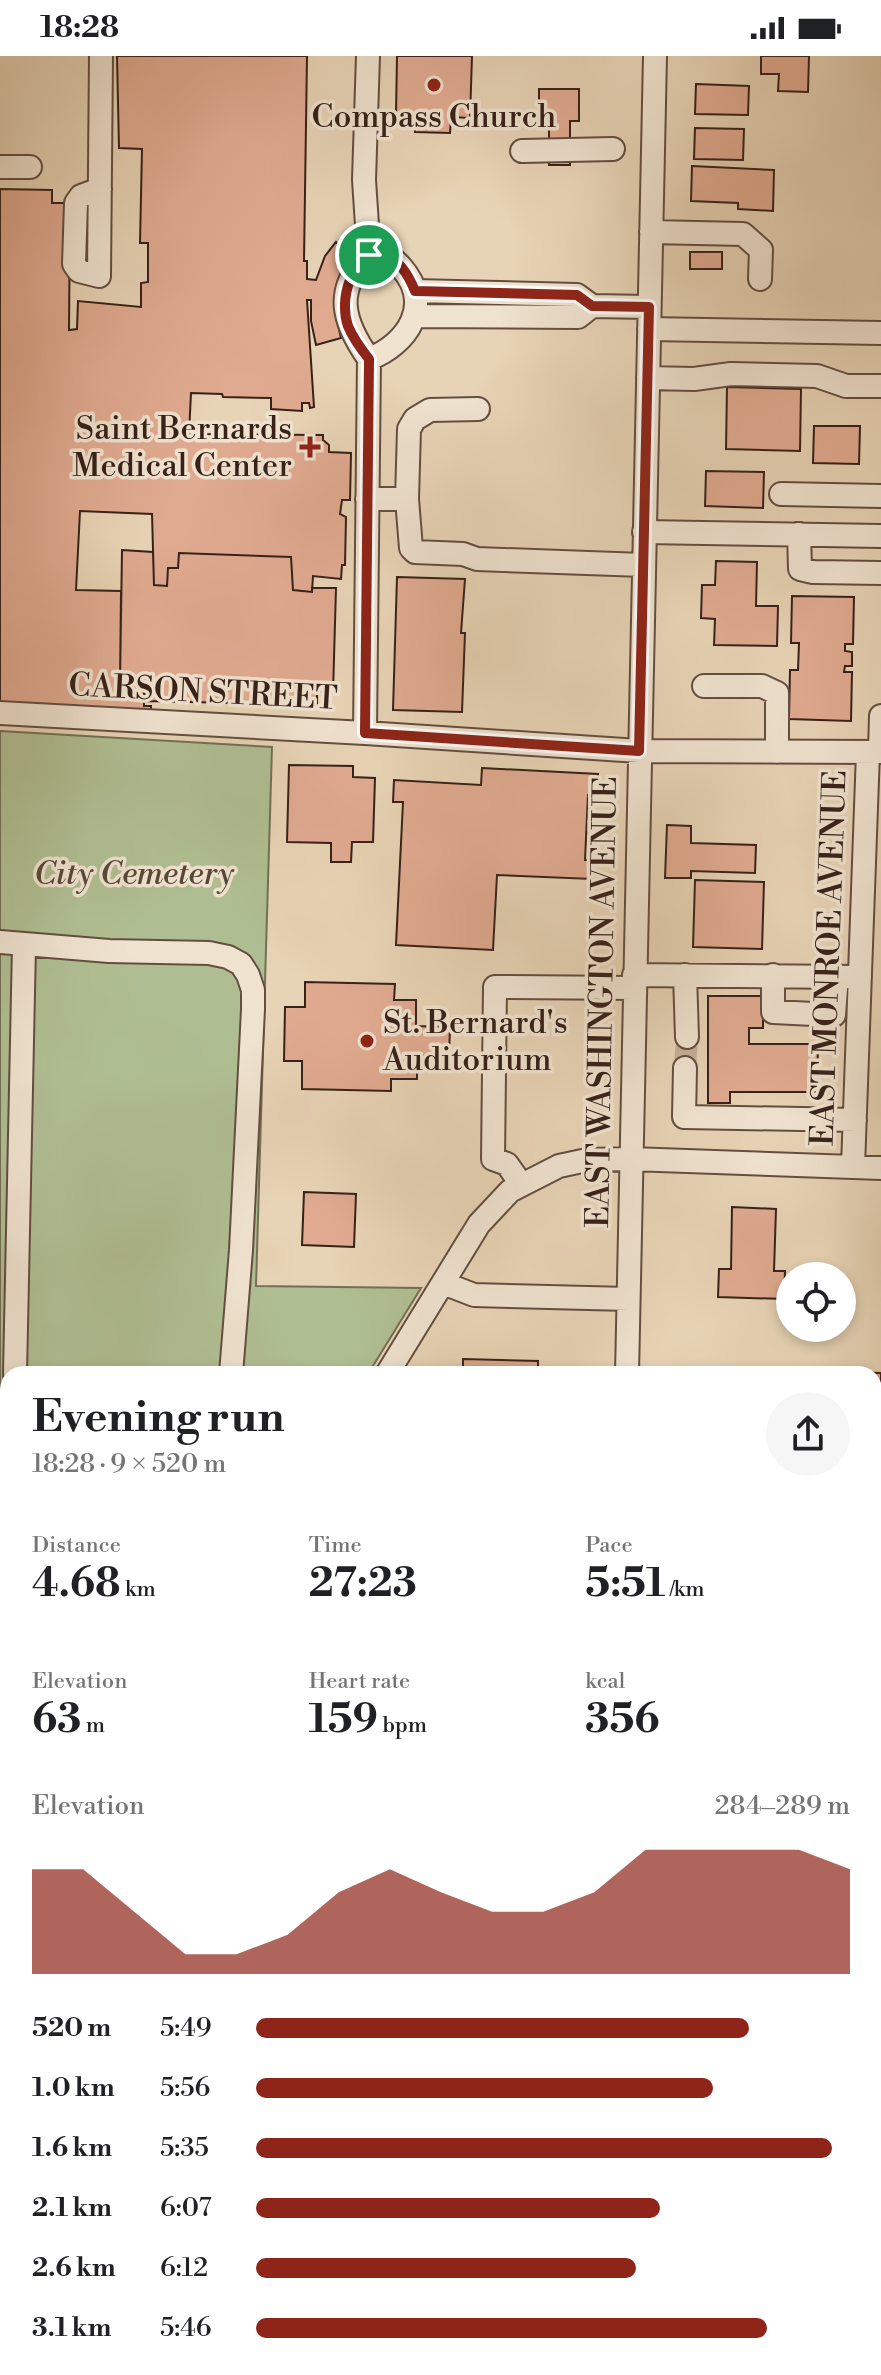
<!DOCTYPE html>
<meta charset="utf-8">
<style>
body{margin:0;font-family:"Libre Bodoni",serif;background:#f6f6f6;color:#202124;height:100vh;display:flex;flex-direction:column;font-size:30px;white-space:nowrap}
*{box-sizing:border-box;margin:0}
p{font-size:26px;color:#757577}
.icon{flex:none;width:44px;height:44px;fill:none;stroke:currentColor;stroke-width:2;stroke-linecap:round;stroke-linejoin:round}
.map{position:relative;flex:1;overflow:hidden}
.side{position:absolute;left:0px;top:1310px;width:882px;height:1010px;display:flex;flex-direction:column;background:#fff;border-radius:24px 24px 0 0;box-shadow:0 4px 12px #0003}
.side>*{flex:none}
.buttons{position:absolute;left:776px;top:1206px;display:grid;gap:16px}
.buttons a{display:grid;place-items:center;width:80px;height:80px;border-radius:50%;background:#fff;box-shadow:0 4px 12px #0003;font-size:40px}
.pin{position:absolute;display:grid;place-items:center;width:68px;height:68px;color:#fff;margin:-34px;border:4px solid #fff;border-radius:50%;box-shadow:0 2px 8px #0007}
.round{display:grid;place-items:center;flex:none;width:84px;height:84px;border-radius:42px;background:#f6f6f6}
.head{display:flex;align-items:center;justify-content:space-between;height:136px;padding:0 32px}
h1{font-size:44px;font-weight:700;line-height:60px}
.figures{display:grid;grid-template-columns:repeat(3,1fr);gap:12px;height:136px;padding:8px 32px}
.figures div{display:grid;align-content:center}
.figures b{font-size:40px;font-weight:700}
.figures small{font-size:22px;font-weight:400}
.figures p{font-size:22px}
.chart{height:224px;padding:16px 32px}
.chart p{display:flex;justify-content:space-between}
.chart svg{width:100%;height:144px;margin-top:8px;fill:#8f2418;opacity:.7}
ul{padding:0 32px;list-style:none;font-size:26px}
li{display:grid;grid-template-columns:128px 96px 1fr;align-items:center;height:60px}
li i{height:20px;border-radius:10px;background:#8f2418}
.status{display:flex;justify-content:space-between;align-items:center;height:56px;padding:0 40px;background:#fff;direction:ltr}
.status svg{height:22px;fill:currentColor}
.map>svg:first-child{display:block}
.green{fill:#afbe92;stroke:#737056;stroke-width:2}
.building{fill:#e0aa90;stroke:#372119;stroke-width:2}
.lines{fill:none;stroke-linecap:round;stroke-linejoin:round}
.minor-tunnel{stroke:#c4af96;stroke-width:22;stroke-dasharray:22 11;stroke-linecap:butt}
.minor-casing{stroke:#634e40;stroke-width:26}
.minor{stroke:#efe2cf;stroke-width:22}
.route-casing{stroke:#fff;stroke-width:16}
.route{stroke:#8f2418;stroke-width:10}
.poi-dot{fill:#8f2418;stroke:#efe2cf;stroke-width:3}
.labels{text-anchor:middle;dominant-baseline:central;stroke-width:7;stroke-linejoin:round;paint-order:stroke}
.poi-label{font-size:32px;fill:#372119;stroke:#efe2cf}
.street-label{font-size:32px;fill:#372119;stroke:#efe2cf}
.park-label{font-size:32px;font-style:italic;fill:#554837;stroke:#efe2cf}
</style>
<div class="status"><b>18:28</b><svg viewBox="0 0 49 12"><path d="M0 12V9h3v3zM5 12V6h3v6zM10 12V3h3v9zM15 12V0h3v12zM26 1h20v11H26zM47 4h2v5h-2z"/></svg></div>
<div class="map">
<svg width="881" height="2319" viewBox="0 0 881 2319">
<rect width="100%" height="100%" fill="#e7d3b5"/>
<filter id="stains"><feTurbulence type="fractalNoise" baseFrequency=".0025" numOctaves="4"/><feColorMatrix values="0 0 0 0 .2 0 0 0 0 .09 0 0 0 0 .02 0 0 0 .5 -.17"/></filter>
<radialGradient id="worn" r=".72"><stop offset=".6" stop-color="#630" stop-opacity="0"/><stop offset="1" stop-color="#630" stop-opacity=".3"/></radialGradient>
<!-- green -->
<path class="green" d="M0 675 272 691 256 1230 421 1232 368 1318H8V1575H0Z"/>
<!-- building -->
<path class="building" d="M117 0H307L304 205H307V223L316 224 325 200 336 186 356 202 338 237 336 260 341 282 316 289 311 265V244H307L314 351 310 352 309 347H302V355L271 353V342L223 341 222 338 191 337 189 378 323 379V384L329 389V396L351 397 350 444H342L340 458 346 461 345 509H342L341 523 313 520 312 536 293 534 291 501 179 497 178 512H168L167 530 154 529 152 458 80 455 76 534 121 535 120 626H144V650H151V662L0 649V133L52 134V147H70L69 274 77 273 78 245 141 251V227L148 226V187H140L142 93 119 92Z
M397 0H472L470 62 451 61 450 77 415 76V59L396 58Z
M761 0H809L808 36 778 35 779 18H761Z
M696 28 749 30 748 59 695 58Z
M539 33H579V65H570V109H549V65H539Z
M695 72 744 73 743 104 694 103Z
M692 110 774 114 773 155 738 153V147L691 145Z
M690 196H722V213H690Z
M727 331 801 333 800 395 726 393Z
M814 370H860L859 408 813 407Z
M706 415 764 416 763 452 705 450Z
M122 494 153 496 154 529 167 530 168 512H178L179 497 291 501 293 534 312 536V532H336L333 637 317 635V649L145 645 144 626H120Z
M716 505 757 506 756 550H778L777 590 714 589 715 563 701 562 702 529H715Z
M397 521 465 523 461 577H465L462 656 393 654Z
M792 540 854 541 853 588H845V595L852 596V610H845L844 616H852L851 665 789 663 790 614H798L799 587H791Z
M289 709 353 710V721L375 722 373 786H352L351 806H331V787L287 786Z
M482 712 598 718 597 739H588L585 804H593L592 823 497 819 493 894 396 889 403 746H393L394 724 481 729Z
M667 769 691 770V787L756 789 755 817 691 815V822H665Z
M695 824 764 826 762 893 693 891Z
M305 926 395 928 394 944H416V970L450 971 449 1000 417 999V1023H391V1035L302 1033V1005H284L285 951H305Z
M708 940H763V972H749V988H818L817 1036H730V1047H708Z
M304 1136 356 1138 354 1191 302 1189Z
M732 1151 776 1153 774 1215H785L784 1243 718 1241 719 1213H731Z
M463 1303 538 1305V1318H463Z
M812 1315 881 1317V1354L874 1353V1318H812Z"/>
<g class="lines">
<!-- minor-tunnel -->
<path class="minor-tunnel" d="M685 1012 687 981"/>
<!-- minor casing -->
<g class="minor-casing">
<path id="minor" d="M522 95 613 93
M0 111H30
M100 133 81 140 76 147 74 208 79 215 99 220C100 147 100 73 101 0
M651 176 743 178 761 194 760 223
M369 199C384 197 391 200 401 211 434 248 408 288 369 303
M592 250 649 251
M414 260 578 261 592 250 577 239 415 235
M649 273 881 277
M648 322 694 323 731 318 817 320 846 330H881
M478 353 430 354 415 363 409 373 407 443 411 492 415 496 463 498 477 503 643 509
M781 438 881 440
M367 443H407
M644 476 881 480
M799 478 800 513 813 516 881 517
M704 630H762L777 637V696
M0 657 365 677 639 695 881 696
M365 677 369 303C343 266 333 234 369 199L364 124 368 0
M880 696 881 660
M0 886 109 895 209 897 228 901 241 908 248 919 253 934V953L241 1194 231 1318
M634 919 860 921
M685 919 687 981
M773 919V956L834 959 837 920
M685 1012 684 1061 855 1064
M853 1111 868 696
M521 1128 507 1108 493 1103 495 931 634 932
M443 1227 474 1239 628 1243
M15 1318 24 889
M387 1318 479 1168 510 1135 559 1110 587 1104 631 1103 881 1112
M627 1318 655 0
M0 1359H8
M0 1587 8 1588
M874 1594 881 1595
M0 1850H8
M0 2292 8 2293
M361 2312 487 2319
M57 2319V2312
M158 2319V2312
M609 2319V2312"/>
</g>
<!-- minor -->
<use href="#minor" class="minor"/>
</g>
<g class="lines">
<!-- route casing -->
<g class="route-casing">
<path id="route" d="M381 197C399 203 408 218 415 235L577 239 592 250 649 251 639 695 365 677 369 303C361 293 353 282 348 270 339 244 350 201 381 197Z"/>
</g>
<!-- route -->
<use href="#route" class="route"/>
</g>
<!-- markers -->
<g class="poi-dot">
<circle cx="434" cy="29" r="8"/>
<path d="M306 379h8v8h8v8h-8v8h-8v-8h-8v-8h8z"/>
<circle cx="367" cy="985" r="8"/>
</g>
<g class="labels">
<!-- poi labels -->
<g class="poi-label">
<text x="434" y="61">Compass Church</text>
<text x="292" y="373" text-anchor="end">Saint Bernards<tspan x="292" dy="37">Medical Center</tspan></text>
<text x="383" y="967" text-anchor="start">St. Bernard's<tspan x="383" dy="37">Auditorium</tspan></text>
</g>
<!-- street labels -->
<g class="street-label">
<text transform="translate(203 636) rotate(3)">CARSON STREET</text>
<text transform="translate(829 902) rotate(-88)">EAST MONROE AVENUE</text>
<text transform="translate(602 946) rotate(-89)">EAST WASHINGTON AVENUE</text>
</g>
<!-- park labels -->
<g class="park-label">
<text x="134" y="818">City Cemetery</text>
</g>
</g>
<rect width="100%" height="100%" filter="url(#stains)"/>
<rect width="100%" height="100%" fill="url(#worn)"/>
</svg>
<div class="buttons">
<a><svg class="icon" aria-label="locate" viewBox="0 0 24 24"><circle cx="12" cy="12" r="6"/><path d="M12 2v4M12 18v4M2 12h4M18 12h4"/></svg></a>
</div>
<div class="pin" style="left:369px;top:199px;background:#1e9e55"><svg class="icon" aria-label="arrive" viewBox="0 0 24 24"><path d="M6 21V4h12l-3 4 3 4H6"/></svg></div>
<section class="side">
<div class="head"><div><h1>Evening run</h1><p>18:28 · 9 × 520 m</p></div><a class="round"><svg class="icon" aria-label="share" viewBox="0 0 24 24"><path d="M12 15V3M7 8l5-5 5 5M5 13v7h14v-7"/></svg></a></div>
<div class="figures">
<div><p>Distance</p><b>4.68<small> km</small></b></div>
<div><p>Time</p><b>27:23</b></div>
<div><p>Pace</p><b>5:51<small> /km</small></b></div>
</div>
<div class="figures">
<div><p>Elevation</p><b>63<small> m</small></b></div>
<div><p>Heart rate</p><b>159<small> bpm</small></b></div>
<div><p>kcal</p><b>356</b></div>
</div>
<div class="chart"><p><span>Elevation</span>284–289 m</p>
<svg viewBox="0 0 160 44" preserveAspectRatio="none"><path d="M0 44V12L10 12L20 25L30 38L40 38L50 32L60 19L70 12L80 19L90 25L100 25L110 19L120 6L130 6L140 6L150 6L160 12V44z"/></svg>
</div>
<ul>
<li><b>520 m</b>5:49<i style="width:83%"></i></li>
<li><b>1.0 km</b>5:56<i style="width:77%"></i></li>
<li><b>1.6 km</b>5:35<i style="width:97%"></i></li>
<li><b>2.1 km</b>6:07<i style="width:68%"></i></li>
<li><b>2.6 km</b>6:12<i style="width:64%"></i></li>
<li><b>3.1 km</b>5:46<i style="width:86%"></i></li>
</ul>
</section>
</div>
